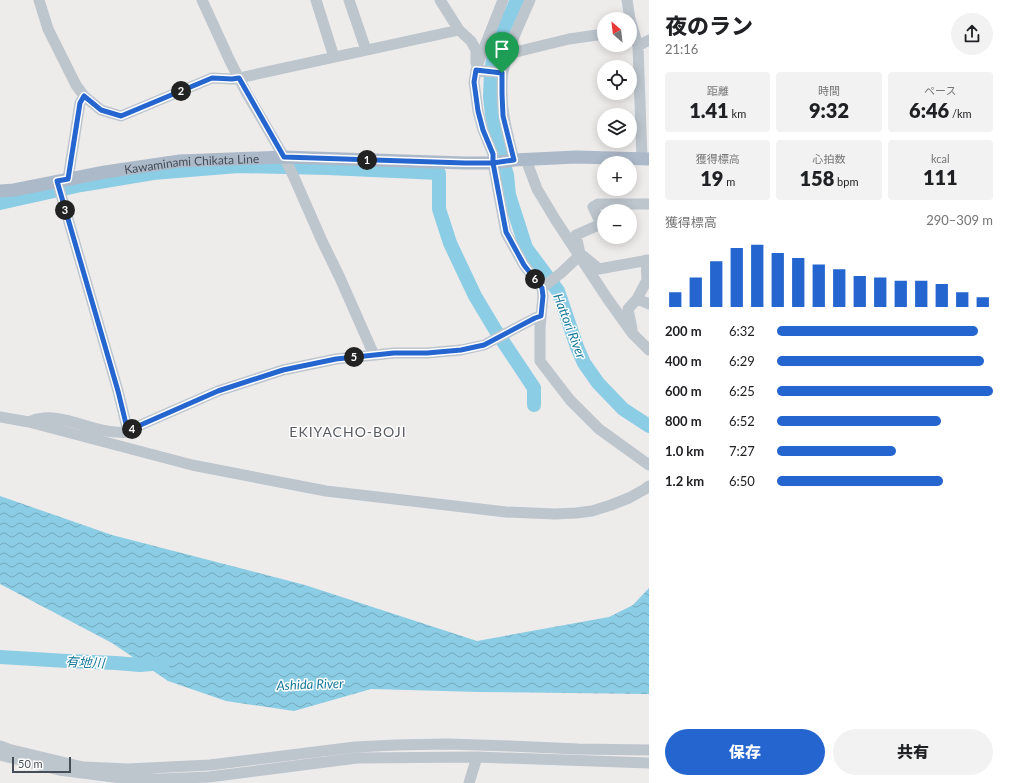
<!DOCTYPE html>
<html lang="ja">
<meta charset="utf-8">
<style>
body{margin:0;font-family:Lato,"Noto Sans JP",sans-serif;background:#f2f2f2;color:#202124;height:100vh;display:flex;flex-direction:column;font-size:15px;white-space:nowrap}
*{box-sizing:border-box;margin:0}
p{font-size:13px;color:#757577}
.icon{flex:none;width:22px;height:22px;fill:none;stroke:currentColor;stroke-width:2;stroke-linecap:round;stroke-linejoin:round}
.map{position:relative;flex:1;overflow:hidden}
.details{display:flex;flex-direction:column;background:#fff;width:360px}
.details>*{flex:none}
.needle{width:26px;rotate:332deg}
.fabs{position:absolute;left:597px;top:12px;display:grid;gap:8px}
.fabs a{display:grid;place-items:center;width:40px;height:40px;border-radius:50%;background:#fff;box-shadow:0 2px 10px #0003;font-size:20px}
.scale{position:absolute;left:12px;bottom:10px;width:59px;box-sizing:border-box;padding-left:4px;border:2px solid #454e57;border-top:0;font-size:11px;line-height:14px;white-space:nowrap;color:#454e57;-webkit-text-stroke:3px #fff;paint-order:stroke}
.pin{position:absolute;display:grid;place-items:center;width:34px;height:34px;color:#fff;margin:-41px -17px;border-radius:50% 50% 50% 0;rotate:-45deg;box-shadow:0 0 4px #0007}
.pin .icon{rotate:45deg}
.km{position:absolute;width:20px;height:20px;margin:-10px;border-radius:50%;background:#222;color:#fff;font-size:11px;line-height:20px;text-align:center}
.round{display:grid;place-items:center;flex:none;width:42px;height:42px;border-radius:21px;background:#f2f2f2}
.headline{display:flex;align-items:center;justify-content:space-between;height:68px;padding:0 16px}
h1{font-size:22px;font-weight:800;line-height:30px}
.stats{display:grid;grid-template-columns:repeat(3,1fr);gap:6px;height:68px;padding:4px 16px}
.stats div{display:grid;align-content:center;border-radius:4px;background:#f2f2f2;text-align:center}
.stats b{font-size:20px;font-weight:800}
.stats small{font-size:11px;font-weight:400}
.stats p{font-size:11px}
.chart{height:112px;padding:8px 16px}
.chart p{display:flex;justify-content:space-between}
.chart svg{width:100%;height:72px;margin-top:4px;stroke:#2465cf;stroke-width:6}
.cta{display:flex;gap:8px;margin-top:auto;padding:8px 16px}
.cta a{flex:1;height:46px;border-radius:24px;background:#2465cf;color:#fff;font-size:16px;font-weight:800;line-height:46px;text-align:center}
.cta a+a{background:#f2f2f2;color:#202124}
ul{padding:0 16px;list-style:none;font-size:13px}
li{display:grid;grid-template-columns:64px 48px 1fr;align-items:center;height:30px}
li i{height:10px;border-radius:5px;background:#2465cf}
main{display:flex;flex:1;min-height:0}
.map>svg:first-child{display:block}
.water{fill:url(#water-waves)}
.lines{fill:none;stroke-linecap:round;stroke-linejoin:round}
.river{stroke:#8bcde5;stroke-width:14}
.minor{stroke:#bdc5cd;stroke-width:11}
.major{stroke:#acb9c9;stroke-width:13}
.route-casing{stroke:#fff;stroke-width:8}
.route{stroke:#2465cf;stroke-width:5}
.labels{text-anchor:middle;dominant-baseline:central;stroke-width:3;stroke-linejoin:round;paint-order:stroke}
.street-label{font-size:12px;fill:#454e57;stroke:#fff}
.water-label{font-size:13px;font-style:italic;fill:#15779a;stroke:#fff}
.quarter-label{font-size:14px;letter-spacing:1px;fill:#595b60;stroke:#fff}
</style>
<main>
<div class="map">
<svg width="649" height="783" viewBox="0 0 649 783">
<defs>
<pattern id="water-waves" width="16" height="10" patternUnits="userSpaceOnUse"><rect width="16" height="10" fill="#8bcde5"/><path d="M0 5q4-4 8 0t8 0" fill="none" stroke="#73a9bc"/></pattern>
</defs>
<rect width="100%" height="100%" fill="#eeebeb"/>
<!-- water -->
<path class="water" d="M0 496 112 535 305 585 477 641 609 617 633 605 649 588V694L479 692 371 689 294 711 226 701 168 681 112 643 0 584Z"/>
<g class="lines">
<!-- river -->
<path class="river" d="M517 0 495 48 491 72 490 97 492 114 498 145 507 175 509 195 526 248 558 291 577 347 584 363 598 383 623 409 649 426
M0 203 81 185 153 173 238 166 328 168 439 173V209L450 243 475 296 496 331 534 388V405
M0 657 67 661 116 663 140 665 163 663"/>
<!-- minor -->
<path class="minor" d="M39 0 48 29 76 85 84 96 101 110 121 116 212 78 232 79 239 78 459 30
M202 0 230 61 246 92 284 157 293 175 322 241 340 278 374 355
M316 0 334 57
M349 0 366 50
M440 0 459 30 471 41 476 50V63
M503 0 477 66 474 82 478 111 483 130 493 154V163L506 233 524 265 542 288 543 296 540 328V361L570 400 599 429 649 465
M627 0 630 19
M630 19 638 46 642 159
M638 46 649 40
M508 54 569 39 604 34
M476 70 503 73
M528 159V165L537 189 555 219 607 298 632 333 649 350
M514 160C508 135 501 113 502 87 502 82 502 77 503 72 508 47 520 23 530 0
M68 179 80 103 84 96
M57 181 118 391 128 432
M582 255 599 269 649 260
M542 288 561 273 579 256 580 254 576 235 601 224 593 207 598 204H649
M637 299 649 304
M632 329 628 309 637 299 647 280 646 260
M0 417 29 422 192 465 326 491 506 512 555 514 576 513 592 511 611 505 629 498 645 489 649 486
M31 421C59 410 88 431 116 432 120 432 125 433 128 432 131 431 134 428 136 427L218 391 283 370 336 359 394 353H427L461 350 484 345 535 318 541 316
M0 746 8 749 83 767 128 769 210 765 355 747 396 745 447 744 510 746 578 749 649 750
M0 755 59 770 121 778 160 779 209 777 357 758 477 757 649 763
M469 783 477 757"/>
<!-- major -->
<path class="major" id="s1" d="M0 191 14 190 105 172 180 161 284 157 465 163H493L514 160 576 157 649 159"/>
</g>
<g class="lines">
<!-- route casing -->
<g class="route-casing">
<path id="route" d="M502 73V94L503 116 514 160 493 163H465L284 157 239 78 232 79 212 78 121 116 101 110 84 96 80 103 68 179 57 181 118 391 128 432 136 427 218 391 283 370 336 359 394 353H427L461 350 484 345 535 318 541 316 543 296 542 288 524 265 506 232 493 163V154L483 130 478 111 474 82 476 70 502 73"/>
</g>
<!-- route -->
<use href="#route" class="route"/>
</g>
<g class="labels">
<!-- street labels -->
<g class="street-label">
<text stroke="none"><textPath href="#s1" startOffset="194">Kawaminami Chikata Line</textPath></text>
</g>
<!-- water labels -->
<g class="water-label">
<text transform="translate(570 326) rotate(69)">Hattori River</text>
<text transform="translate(85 662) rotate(3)">有地川</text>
<text transform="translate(310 684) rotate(-2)">Ashida River</text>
</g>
<!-- quarter labels -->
<g class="quarter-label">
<text x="348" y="431">EKIYACHO-BOJI</text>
</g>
</g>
</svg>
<div class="fabs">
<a><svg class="needle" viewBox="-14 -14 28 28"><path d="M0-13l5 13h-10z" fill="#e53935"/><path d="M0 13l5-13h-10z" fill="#757577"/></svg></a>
<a><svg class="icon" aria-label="locate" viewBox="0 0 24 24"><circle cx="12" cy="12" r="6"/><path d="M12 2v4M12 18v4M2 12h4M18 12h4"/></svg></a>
<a><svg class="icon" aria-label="layers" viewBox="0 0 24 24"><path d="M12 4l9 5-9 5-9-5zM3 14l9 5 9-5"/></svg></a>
<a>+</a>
<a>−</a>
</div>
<div class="scale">50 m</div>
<div class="pin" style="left:502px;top:73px;background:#1e9e55"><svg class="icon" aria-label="arrive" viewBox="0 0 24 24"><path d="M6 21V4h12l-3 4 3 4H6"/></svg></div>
<b class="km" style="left:367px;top:160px">1</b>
<b class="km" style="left:181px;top:91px">2</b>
<b class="km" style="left:65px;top:210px">3</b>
<b class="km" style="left:132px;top:429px">4</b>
<b class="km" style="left:354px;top:357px">5</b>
<b class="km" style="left:535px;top:279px">6</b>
</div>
<section class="details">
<div class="headline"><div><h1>夜のラン</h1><p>21:16</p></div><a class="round"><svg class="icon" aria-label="share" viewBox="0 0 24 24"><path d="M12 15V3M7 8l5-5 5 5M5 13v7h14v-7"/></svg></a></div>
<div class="stats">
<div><p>距離</p><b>1.41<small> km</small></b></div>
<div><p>時間</p><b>9:32</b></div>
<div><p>ペース</p><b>6:46<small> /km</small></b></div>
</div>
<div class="stats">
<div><p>獲得標高</p><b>19<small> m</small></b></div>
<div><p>心拍数</p><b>158<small> bpm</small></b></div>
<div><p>kcal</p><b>111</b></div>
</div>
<div class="chart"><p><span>獲得標高</span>290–309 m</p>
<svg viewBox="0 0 160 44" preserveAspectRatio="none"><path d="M5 44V35M15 44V26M25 44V16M35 44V8M45 44V6M55 44V11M65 44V14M75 44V18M85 44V21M95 44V25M105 44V26M115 44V28M125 44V28M135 44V30M145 44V35M155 44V38"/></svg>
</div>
<ul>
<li><b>200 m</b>6:32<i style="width:93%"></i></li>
<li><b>400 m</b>6:29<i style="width:96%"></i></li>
<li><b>600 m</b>6:25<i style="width:100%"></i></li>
<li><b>800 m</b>6:52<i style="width:76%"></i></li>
<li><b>1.0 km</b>7:27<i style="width:55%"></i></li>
<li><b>1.2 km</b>6:50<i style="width:77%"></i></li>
</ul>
<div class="cta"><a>保存</a><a>共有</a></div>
</section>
</main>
